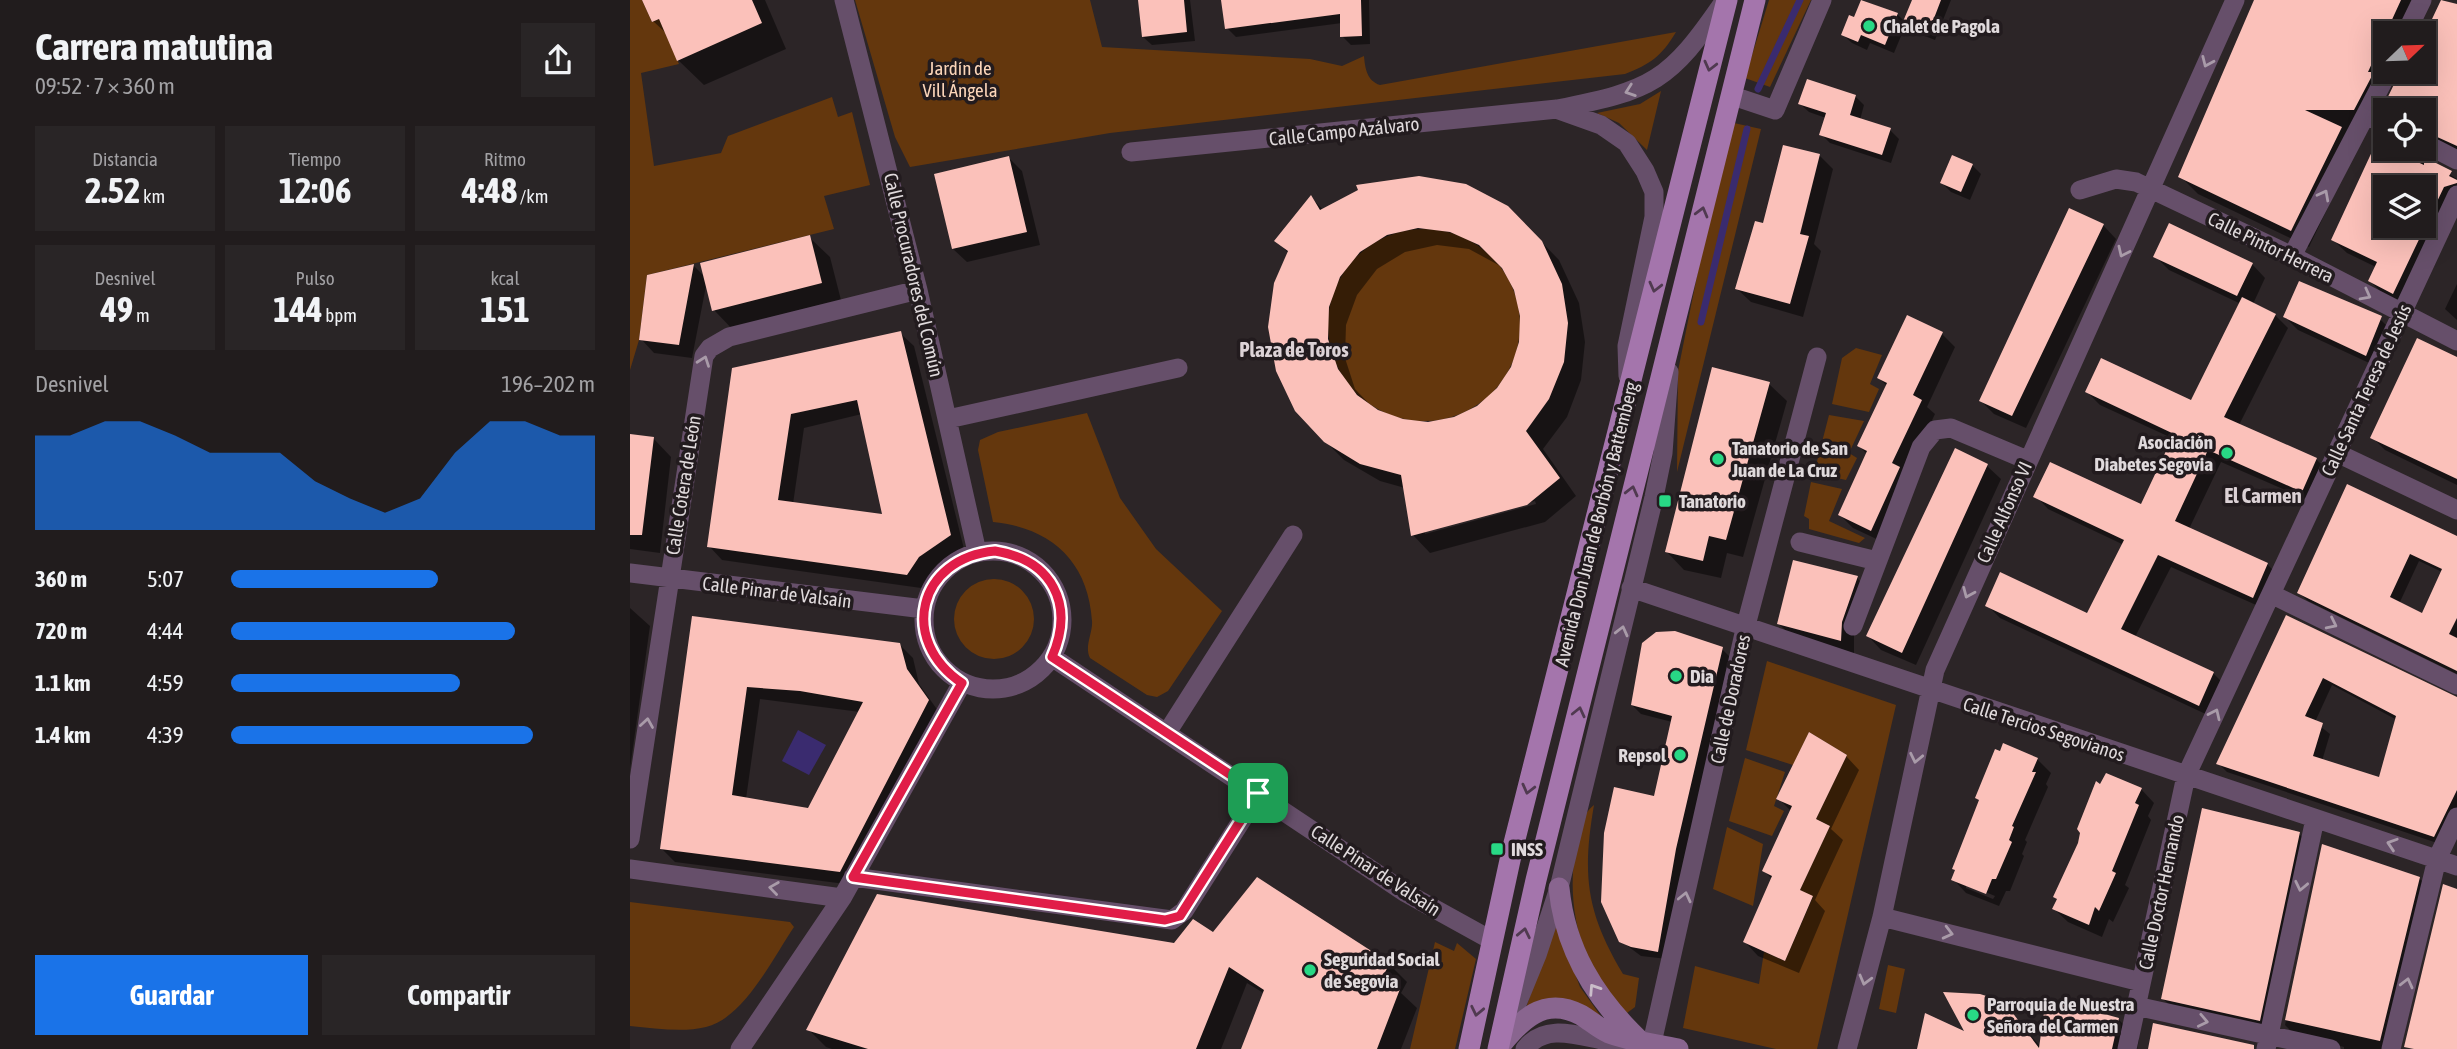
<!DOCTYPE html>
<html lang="es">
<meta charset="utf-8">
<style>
body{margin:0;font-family:"Asap Condensed",sans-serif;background:#292526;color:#f1f3f6;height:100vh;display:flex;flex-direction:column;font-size:26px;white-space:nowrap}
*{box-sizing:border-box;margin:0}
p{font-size:23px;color:#a2a1a4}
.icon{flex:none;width:38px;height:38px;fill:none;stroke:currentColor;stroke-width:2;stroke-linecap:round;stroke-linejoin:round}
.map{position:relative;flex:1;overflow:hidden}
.side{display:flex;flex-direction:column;background:#211c1d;width:630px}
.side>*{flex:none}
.needle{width:46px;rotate:67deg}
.fabs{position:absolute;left:1743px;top:21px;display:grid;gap:14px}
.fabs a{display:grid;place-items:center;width:63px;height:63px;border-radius:0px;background:#211c1d;box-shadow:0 7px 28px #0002,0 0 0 2px #3e3a3b;font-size:35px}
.pin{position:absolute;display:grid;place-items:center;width:60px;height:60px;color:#fff;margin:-30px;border-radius:14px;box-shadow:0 4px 10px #0006}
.round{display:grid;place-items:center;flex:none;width:74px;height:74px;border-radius:0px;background:#292526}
.summary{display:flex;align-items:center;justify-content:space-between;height:119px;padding:0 35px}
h1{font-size:38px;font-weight:700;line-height:52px}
.figures{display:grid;grid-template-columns:repeat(3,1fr);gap:10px;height:119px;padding:7px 35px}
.figures div{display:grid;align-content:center;border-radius:0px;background:#292526;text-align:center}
.figures b{font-size:35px;font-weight:700}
.figures small{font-size:19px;font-weight:400}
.figures p{font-size:19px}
.chart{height:196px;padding:14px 35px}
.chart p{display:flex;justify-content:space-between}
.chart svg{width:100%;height:126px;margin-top:7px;fill:#1a73e8;opacity:.7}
.button{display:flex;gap:14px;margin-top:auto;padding:14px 35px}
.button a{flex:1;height:80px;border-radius:0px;background:#1a73e8;color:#fff;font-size:28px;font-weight:700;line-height:80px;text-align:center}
.button a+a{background:#292526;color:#f1f3f6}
ul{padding:0 35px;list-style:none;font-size:23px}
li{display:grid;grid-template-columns:112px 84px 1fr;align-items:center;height:52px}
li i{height:18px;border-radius:9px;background:#1a73e8}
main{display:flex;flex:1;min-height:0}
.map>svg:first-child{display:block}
.green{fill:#64370d}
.water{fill:#3a2b6f}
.shadow{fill:#0007;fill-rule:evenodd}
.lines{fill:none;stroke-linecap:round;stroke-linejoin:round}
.stream{stroke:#3a2b6f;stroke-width:7}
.building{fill:#fbc1ba;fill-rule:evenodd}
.street{stroke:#664f6a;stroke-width:19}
.secondary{stroke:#89658f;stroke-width:21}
.primary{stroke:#a475ac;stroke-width:21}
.oneway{stroke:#a99ba9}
.oneway2{stroke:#503a50}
.oneway3{stroke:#cabdc9}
.route-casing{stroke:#fff;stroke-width:14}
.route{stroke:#e11d48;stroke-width:9}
.poi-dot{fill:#28d885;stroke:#221b1e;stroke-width:2.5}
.labels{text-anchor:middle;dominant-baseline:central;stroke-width:7;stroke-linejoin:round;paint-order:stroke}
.poi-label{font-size:19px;font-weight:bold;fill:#e0dadc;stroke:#221b1e;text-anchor:start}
.park-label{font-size:19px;fill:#fbd5b9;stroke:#221b1e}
.street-label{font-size:19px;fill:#e0dadc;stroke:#221b1e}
.neighbourhood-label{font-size:21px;font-weight:bold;fill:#dcd2d6;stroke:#221b1e}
</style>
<main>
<section class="side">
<div class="summary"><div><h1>Carrera matutina</h1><p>09:52 · 7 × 360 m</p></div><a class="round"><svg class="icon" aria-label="share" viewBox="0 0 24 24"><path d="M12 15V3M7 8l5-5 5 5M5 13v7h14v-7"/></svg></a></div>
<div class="figures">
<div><p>Distancia</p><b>2.52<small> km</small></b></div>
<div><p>Tiempo</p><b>12:06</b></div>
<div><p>Ritmo</p><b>4:48<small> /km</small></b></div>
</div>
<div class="figures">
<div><p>Desnivel</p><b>49<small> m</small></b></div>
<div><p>Pulso</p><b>144<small> bpm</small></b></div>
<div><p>kcal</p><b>151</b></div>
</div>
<div class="chart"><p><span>Desnivel</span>196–202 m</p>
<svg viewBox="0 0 160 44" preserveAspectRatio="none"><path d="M0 44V11L10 11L20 6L30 6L40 11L50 17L60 17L70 17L80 27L90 33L100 38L110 33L120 17L130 6L140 6L150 11L160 11V44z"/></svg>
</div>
<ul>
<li><b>360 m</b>5:07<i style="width:57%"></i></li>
<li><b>720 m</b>4:44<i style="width:78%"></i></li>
<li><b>1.1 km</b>4:59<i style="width:63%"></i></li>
<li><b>1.4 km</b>4:39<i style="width:83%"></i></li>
</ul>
<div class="button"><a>Guardar</a><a>Compartir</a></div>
</section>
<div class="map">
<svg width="1827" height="1049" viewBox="0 0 1827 1049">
<rect width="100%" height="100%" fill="#2c2527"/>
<!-- green -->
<path class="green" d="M0 0H12L22 22 29 19 49 64 11 73 24 166 91 153 98 136 202 97 208 117 222 112 240 185 194 196 204 229 17 275 9 340 0 370Z
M225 0H460L472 47 680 59 712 66 734 56C735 68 737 81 750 85L1046 32C1032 56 1019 65 995 74L480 133 280 167 265 137Z
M1139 0H1181L1140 87 1115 78Z
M1031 91 1017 150 989 123 967 113 1010 104Z
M1104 123 1131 129 1047 472 1048 371 1074 241Z
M698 325a96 96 0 1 1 192 0a96 96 0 1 1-192 0Z
M1226 348 1252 355 1240 384 1249 389 1239 412 1202 404 1212 358Z
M457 413 490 498 526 549 592 611 538 691 527 697 517 695 460 658C454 646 463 633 462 621 458 561 421 528 363 522L348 450 350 440 368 432Z
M1199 415 1234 421 1219 453 1227 458 1216 480 1184 473Z
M1181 482 1212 489 1199 521 1235 538 1229 543 1179 529V519L1174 516Z
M324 619a40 40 0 1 1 80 0a40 40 0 1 1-80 0Z
M1137 661 1266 705 1187 1049H1146L1053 1028 1065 966 1129 984 1134 952 1155 961 1183 897 1170 890 1200 826 1186 819 1217 755 1179 732 1163 765 1116 750Z
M1115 758 1155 772 1144 806 1154 811 1142 836 1099 821Z
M964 805C952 875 956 912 993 974L1009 978 1005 1007 997 1013C950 973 934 902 947 843 950 826 951 816 964 805Z
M1097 827 1133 844 1123 906 1083 889Z
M0 902 160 922 164 927C143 958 114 1018 76 1027 52 1033 25 1028 0 1026Z
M925 921 950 987 975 1022 896 1008Z
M805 942 824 951 827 943 846 959 825 1049H780Z
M1258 965 1275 969 1266 1013 1249 1009Z"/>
<!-- water -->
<path class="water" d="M168 730 196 745 179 775 152 761Z"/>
<!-- shadow -->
<path class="shadow" d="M14 0H135L156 49 74 85 48 60 38 35 23 21Z
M509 0H560L565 41 522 45 513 37Z
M593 0H739L740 44 721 45 712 36V23L606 37 597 28Z
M1232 0 1267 14 1275 22 1283 0H1321L1305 40 1282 31 1276 24 1264 53 1240 43 1237 50 1222 43 1213 35 1225 19Z
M1626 0H1796L1781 33H1755V72H1763L1679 247 1568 194 1550 176Z
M1813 0 1827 5V152L1796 150 1795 159 1827 179V200L1777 306 1753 294 1740 281 1746 267 1717 253 1703 240 1751 137 1755 136V149H1794V110H1761L1779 72H1794V40ZM1755 187H1794V226H1755Z
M1225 96 1234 105 1230 120 1260 130 1269 139 1261 163 1200 143 1191 134 1196 118 1179 112 1170 104Z
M1154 147 1190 156 1203 169 1184 244 1191 251 1173 317 1121 302 1107 289 1134 225Z
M379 158 392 171 410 245 337 262 323 249Z
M1342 165 1351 174 1340 200 1321 192 1312 183Z
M681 197 693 210 896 226 929 260 949 303 955 342 951 380 937 417 913 449 946 496 915 522 800 553 783 535 775 488 750 481 714 460 695 441 659 254 647 241ZM807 245 839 249 874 268 886 290 892 315 891 342 883 367 868 390 848 407 824 419 799 423 772 421 747 412 725 389 715 358 716 325 727 295 747 269 775 252ZM905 501 906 504 795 534V530Z
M1473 225 1486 239 1396 428 1364 414 1351 401Z
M179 237 200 257 212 304 104 331 84 310 77 281 62 358 24 353 11 339 19 276 64 266 76 278Z
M1525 256 1622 264 1635 278 1623 304 1645 315 1658 328 1609 425 1686 459 1699 472 1685 503 1591 462 1559 529 1637 564 1650 577 1635 609 1541 567 1505 637 1583 673 1596 686 1582 717 1370 618 1357 605 1458 615 1494 545 1418 509 1406 496 1512 507 1544 439 1470 405 1457 392 1562 402 1611 304 1539 270Z
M1827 284V320L1815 309Z
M1728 306 1752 321 1766 335 1750 368 1668 330 1655 317Z
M270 333 284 346 334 549 303 570 291 588 92 560 79 546 104 370ZM232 414 255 516 163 504 174 428Z
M1312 334 1325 347 1297 407 1305 414 1276 475 1255 543 1223 528 1210 515 1238 455 1229 446 1257 386 1249 378Z
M1827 358V485L1755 450 1742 437Z
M1139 384 1157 401 1113 557 1097 553 1091 578 1054 570 1037 552Z
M0 436 24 439 41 457 30 553 0 549Z
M1357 466 1371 479 1286 665 1251 650 1238 636Z
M1717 487 1827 539V674L1678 601 1669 593ZM1789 561 1812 572 1793 615 1769 604Z
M1227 578 1240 591 1224 636V654L1162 637 1149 624Z
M0 608 20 626 0 769Z
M1657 617 1827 698V815L1813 845 1597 772 1588 763ZM1702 685 1767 720 1750 779 1692 761 1700 734 1685 722Z
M64 618 269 644 283 658 289 684 311 715 223 885 45 862 32 849ZM130 699 230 712 179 809 116 799Z
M1092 649 1101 658 1037 959 1011 956 991 941 1042 722 1011 714 1002 705Z
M1216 756 1229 770 1201 829 1213 840 1185 900 1195 911 1169 973 1128 956 1115 942 1142 879 1134 871 1161 811 1148 798Z
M1407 759 1421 773 1416 784 1418 787 1395 840 1397 842 1392 854 1394 856 1380 891H1376L1369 906 1336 893 1323 879ZM1336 884 1365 896 1363 899 1336 888Z
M1511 789 1524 803 1518 816 1521 820 1495 885 1499 888 1483 922 1479 919 1472 937 1438 922 1424 909Z
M1669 834 1678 842 1638 1028 1542 1007 1533 999Z
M1693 847 1789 878 1798 887 1759 1049H1714V1047L1664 1034 1655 1025Z
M584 934 759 964 777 982 771 993 787 1008 771 1049H613L635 994 617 983 591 1049H202L196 1047 178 1029Z
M1378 1010 1411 1047 1488 1019 1509 1040 1507 1049H1290L1338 1035Z"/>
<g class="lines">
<!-- stream -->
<path class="stream" d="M1128 89 1170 0
M1071 322 1117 129"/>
</g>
<!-- building -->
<path class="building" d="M12 0H122L132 23 47 61 29 19 22 22Z
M508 0H554L557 32 512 37Z
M591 0H731L732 36 710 37V14L595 29Z
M1231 0 1268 13 1255 45 1231 35 1228 42 1211 35 1219 15 1224 17Z
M1282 0H1311L1298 34 1272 24Z
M1624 0H1771L1738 72H1744L1724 110H1675L1712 127 1661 231 1548 177Z
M1811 0 1827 4V146L1794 131V110L1752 109 1770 72H1794V36Z
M1177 79 1226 95 1220 115 1261 128 1252 155 1189 135 1196 113 1168 104Z
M1746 143 1794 165V157L1822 171 1819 176 1827 180V183L1814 187 1763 294 1738 281 1747 262 1701 240ZM1755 187H1794V226H1742L1755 197Z
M1153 145 1190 154 1170 234 1179 236 1160 304 1105 289 1125 221 1133 223Z
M1322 155 1343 164 1331 192 1310 183Z
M379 156 397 232 322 249 304 174Z
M789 176 836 184 878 206 912 241 932 284 938 323 934 362 919 399 896 431 930 478 897 505 781 536 771 475 730 464 694 442 665 411 646 371 638 327 644 283 658 251 644 241 681 195 690 210 728 190 726 185ZM788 228 820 232 849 245 872 268 884 290 890 316 889 342 881 367 867 388 847 406 824 417 798 422 773 419 748 410 727 395 708 369 698 339 699 307 710 277 730 252 757 235Z
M1439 208 1474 224 1382 416 1349 401Z
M1539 223 1623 263 1607 296 1523 257Z
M180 235 192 283 82 311 70 263Z
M64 264 49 345 9 340 17 275Z
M1669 281 1752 316 1736 356 1653 317Z
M1612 297 1646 314 1594 417 1687 458 1672 492 1578 450 1545 521 1638 563 1623 598 1528 555 1491 629 1584 672 1569 706 1355 606 1370 572 1457 613 1494 540 1403 497 1420 462 1511 504 1544 434 1455 392 1471 358 1561 400Z
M1277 315 1313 332 1283 395 1292 400 1262 463 1270 467 1241 531 1208 515 1237 451 1227 446 1257 383 1247 378Z
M271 331 321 535 289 557 277 575 77 547 102 368ZM227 400 252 514 148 500 161 414Z
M1787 338 1827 357V479L1740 438Z
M1082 367 1140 382 1096 540 1079 536 1073 561 1035 552Z
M0 434 24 437 12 535H0Z
M1325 448 1358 464 1272 653 1236 636Z
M1717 484 1827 536V618L1819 634 1827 638V671L1667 593ZM1780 554 1812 569 1792 613 1760 597Z
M1163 560 1228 576 1212 622 1211 641 1147 624Z
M1656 615 1827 697V790L1804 837 1586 764ZM1693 678 1766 716 1749 777 1683 756 1693 723 1675 716Z
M62 616 270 643 277 669 299 700 210 872 30 849ZM117 687 170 691 233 702 178 808 102 795Z
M1045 631 1093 647 1046 849 1028 952 1001 947 989 942 971 902 974 833 984 787 1024 796 1042 716 1001 705 1012 643 1026 632Z
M1179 732 1217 755 1186 819 1200 826 1170 890 1183 896 1155 961 1113 942 1142 876 1132 871 1162 806 1146 799Z
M1373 743 1408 758 1402 772H1406L1382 826 1384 827 1379 840 1382 842 1366 879H1362L1356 894 1321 880 1325 870 1322 869 1349 800 1345 798 1365 749 1370 751Z
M1476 773 1512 788 1505 803 1509 805 1482 871 1486 873 1469 911 1465 907 1459 925 1422 909 1427 899 1423 897 1448 843 1450 833 1447 829 1466 781 1470 784Z
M1572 808 1670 832 1630 1021 1531 999Z
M1692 844 1790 877 1750 1041 1655 1020Z
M627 877 760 963 753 976 770 989 747 1049H611L634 990 599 967 566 1049H238L176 1030 247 894 544 943 563 919 583 932Z
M1813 884 1827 889V1049H1784L1774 1047Z
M1313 992 1350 994 1366 999 1379 1008 1409 1048 1416 998 1489 1018 1482 1049H1287L1295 1013 1334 1031Z
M1523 1023 1624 1045V1049H1518Z"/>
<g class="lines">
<!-- street -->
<path class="street" d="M214 0 288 290 347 552
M1776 33 1792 0
M1112 99 1145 110 1192 0
M929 110 971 125 997 143 1015 171 1024 192V217L997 346 998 376
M1737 115 1755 124
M1794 143 1827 160
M501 152 927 109C1023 90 1039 82 1095 0
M1450 190 1486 179 1506 182 1662 256 1827 341
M1662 256 1758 72
M318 419 548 368
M1707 453 1827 510
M1170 542 1247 561
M294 620a69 69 0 1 1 138 0a69 69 0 1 1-138 0Z
M0 573 294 609
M1001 588 1827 866
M1641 594 1827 685
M1223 626 1291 447 1305 430 1321 428 1397 460
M422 657 776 893 861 940
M538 731 663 535
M0 839 74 356 80 348 99 337 288 290
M0 869 212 898
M223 877 542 920 554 911 629 793
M1252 917 1511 982
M1506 1006 1701 1049
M880 1021 907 955 929 888 1024 497 1033 453 1039 372
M1022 1043 1115 629 1187 357
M110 1049 212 898 332 683
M895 1049C919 1017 962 1043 995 1043
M1217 1049 1252 917 1305 670 1605 0
M1497 1049 1556 776 1827 195
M1636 1049 1685 819
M1761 1049 1807 859 1827 817"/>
<!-- secondary -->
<path class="secondary" d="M929 888C935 949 964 997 1008 1039
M869 1047C891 1021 913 995 951 1015 961 1021 968 1028 979 1033 1000 1041 1025 1044 1048 1049"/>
<!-- primary -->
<path class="primary" d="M839 1049 882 851 1097 0
M868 1049 906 880 1125 0"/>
</g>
<!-- one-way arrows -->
<defs><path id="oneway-chevron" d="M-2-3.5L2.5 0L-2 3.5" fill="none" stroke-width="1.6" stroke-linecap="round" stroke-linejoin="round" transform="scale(1.75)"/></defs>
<g class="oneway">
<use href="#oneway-chevron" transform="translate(1577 62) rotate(114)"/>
<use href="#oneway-chevron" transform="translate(1000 91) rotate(161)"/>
<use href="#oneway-chevron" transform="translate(1694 195) rotate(-62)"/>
<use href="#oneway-chevron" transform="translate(1493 252) rotate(115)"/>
<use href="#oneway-chevron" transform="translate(1736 295) rotate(28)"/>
<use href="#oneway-chevron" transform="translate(74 361) rotate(-70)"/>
<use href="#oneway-chevron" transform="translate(1338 593) rotate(113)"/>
<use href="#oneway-chevron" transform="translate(1702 624) rotate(26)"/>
<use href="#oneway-chevron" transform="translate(992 631) rotate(-76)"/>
<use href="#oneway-chevron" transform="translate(1585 714) rotate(-65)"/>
<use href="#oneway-chevron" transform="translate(17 723) rotate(-81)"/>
<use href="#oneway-chevron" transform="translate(1286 758) rotate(102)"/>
<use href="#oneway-chevron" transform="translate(1762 844) rotate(-162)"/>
<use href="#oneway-chevron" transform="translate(1671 886) rotate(102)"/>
<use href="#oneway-chevron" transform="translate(144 888) rotate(-172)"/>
<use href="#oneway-chevron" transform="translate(1055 897) rotate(-77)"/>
<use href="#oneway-chevron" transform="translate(1318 933) rotate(14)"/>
<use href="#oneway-chevron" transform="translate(1235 980) rotate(105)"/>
<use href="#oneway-chevron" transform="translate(1777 983) rotate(-76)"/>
<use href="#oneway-chevron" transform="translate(1573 1021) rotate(12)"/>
</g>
<g class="oneway2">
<use href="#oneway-chevron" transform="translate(1080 66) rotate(104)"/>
<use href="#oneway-chevron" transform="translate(1072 212) rotate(-75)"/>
<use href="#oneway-chevron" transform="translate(1025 287) rotate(104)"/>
<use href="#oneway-chevron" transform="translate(1002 491) rotate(-76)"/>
<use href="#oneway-chevron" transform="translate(949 712) rotate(-77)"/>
<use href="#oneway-chevron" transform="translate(898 789) rotate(104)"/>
<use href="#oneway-chevron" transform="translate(894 933) rotate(-78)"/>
<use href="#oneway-chevron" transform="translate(847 1011) rotate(102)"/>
</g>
<use class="oneway3" href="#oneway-chevron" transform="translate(964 989) rotate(-123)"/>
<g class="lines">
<!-- route casing -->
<g class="route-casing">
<path id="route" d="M365 551C422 560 445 604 422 657L628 793 550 916 535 920 223 877 332 683C268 640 288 558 365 551Z"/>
</g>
<!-- route -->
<use href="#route" class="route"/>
</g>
<!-- markers -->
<g class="poi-dot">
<circle cx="1239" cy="26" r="7"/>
<circle cx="1597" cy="453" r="7"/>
<circle cx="1088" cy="459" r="7"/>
<rect x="1028" y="494" width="14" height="14" rx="3.5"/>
<circle cx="1046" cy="676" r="7"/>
<circle cx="1050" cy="755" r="7"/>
<rect x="860" y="842" width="14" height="14" rx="3.5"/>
<circle cx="680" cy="970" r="7"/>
<circle cx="1343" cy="1015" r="7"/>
</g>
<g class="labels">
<!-- poi labels -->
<g class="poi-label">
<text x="1253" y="26">Chalet de Pagola</text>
<text x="1583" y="442" text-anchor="end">Asociación<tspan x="1583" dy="22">Diabetes Segovia</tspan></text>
<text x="1102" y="448">Tanatorio de San<tspan x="1102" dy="22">Juan de La Cruz</tspan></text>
<text x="1049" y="501">Tanatorio</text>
<text x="1060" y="676">Dia</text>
<text x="1036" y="755" text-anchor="end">Repsol</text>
<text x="881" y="849">INSS</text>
<text x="694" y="959">Seguridad Social<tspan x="694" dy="22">de Segovia</tspan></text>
<text x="1357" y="1004">Parroquia de Nuestra<tspan x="1357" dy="22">Señora del Carmen</tspan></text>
</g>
<!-- park labels -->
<g class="park-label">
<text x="330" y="68">Jardín de<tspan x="330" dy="22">Vill Ángela</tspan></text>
</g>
<!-- street labels -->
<g class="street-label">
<text transform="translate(714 131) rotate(-6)">Calle Campo Azálvaro</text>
<text transform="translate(1641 247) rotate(26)">Calle Pintor Herrera</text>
<text transform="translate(284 275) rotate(77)">Calle Procuradores del Común</text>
<text transform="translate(1736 390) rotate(-65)">Calle Santa Teresa de Jesús</text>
<text transform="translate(53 485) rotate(-81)">Calle Cotera de León</text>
<text transform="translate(1374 512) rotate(-66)">Calle Alfonso VI</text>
<text transform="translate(966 524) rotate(-76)">Avenida Don Juan de Borbón y Battemberg</text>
<text transform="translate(147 592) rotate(7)">Calle Pinar de Valsaín</text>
<text transform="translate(1100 699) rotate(-78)">Calle de Doradores</text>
<text transform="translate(1414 729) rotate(18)">Calle Tercios Segovianos</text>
<text transform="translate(746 870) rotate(33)">Calle Pinar de Valsaín</text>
<text transform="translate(1531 892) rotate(-78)">Calle Doctor Hernando</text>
</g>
<!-- neighbourhood labels -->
<g class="neighbourhood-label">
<text x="664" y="349">Plaza de Toros</text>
<text x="1633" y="495">El Carmen</text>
</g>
</g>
</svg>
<div class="fabs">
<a><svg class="needle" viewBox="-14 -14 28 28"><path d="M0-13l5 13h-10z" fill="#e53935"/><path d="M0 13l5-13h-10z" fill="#a2a1a4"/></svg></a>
<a><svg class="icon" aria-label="locate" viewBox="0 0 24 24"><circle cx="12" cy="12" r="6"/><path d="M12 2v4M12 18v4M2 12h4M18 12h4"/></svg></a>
<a><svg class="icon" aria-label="layers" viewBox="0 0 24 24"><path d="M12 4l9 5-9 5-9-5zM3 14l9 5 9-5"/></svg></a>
</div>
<div class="pin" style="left:628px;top:793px;background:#1e9e55"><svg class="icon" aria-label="arrive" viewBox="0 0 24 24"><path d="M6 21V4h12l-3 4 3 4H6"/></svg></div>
</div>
</main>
